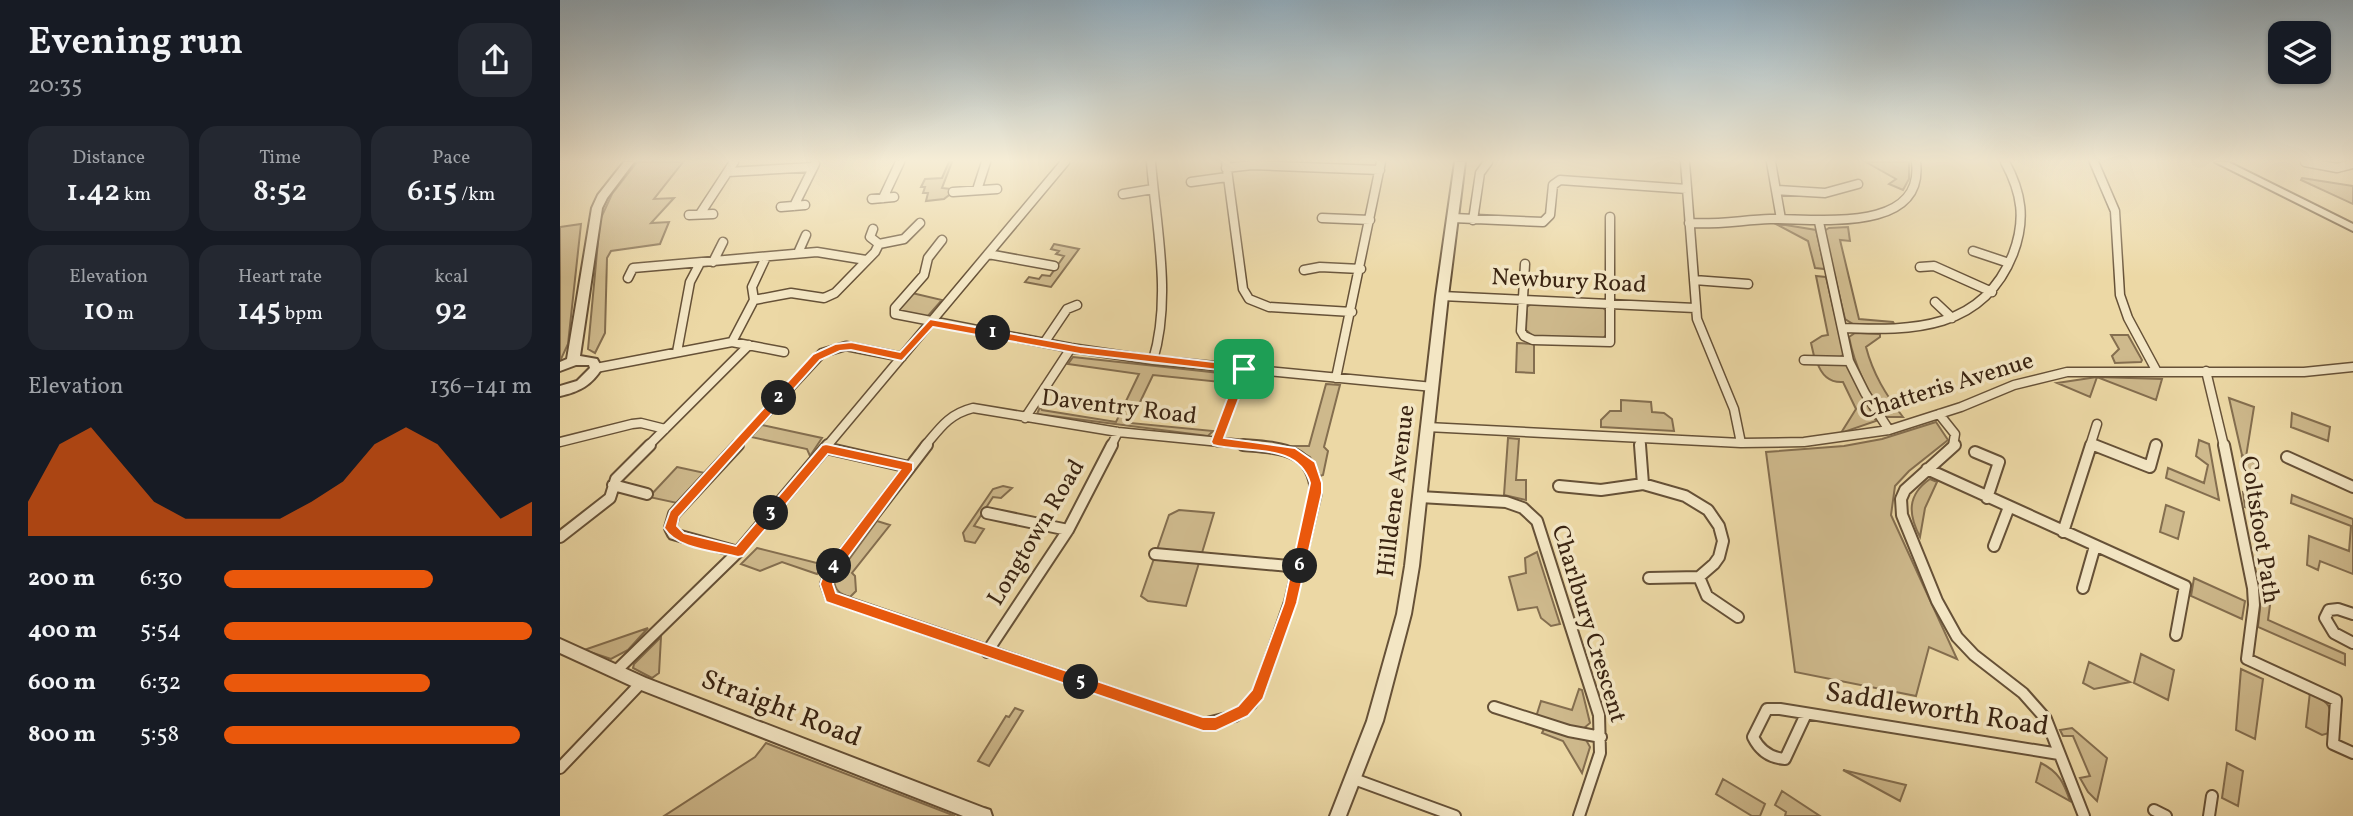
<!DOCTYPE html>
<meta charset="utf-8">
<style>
body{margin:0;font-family:Vollkorn,serif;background:#242831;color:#f1f3f6;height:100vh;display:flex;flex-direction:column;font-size:26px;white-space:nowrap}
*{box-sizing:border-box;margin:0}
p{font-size:23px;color:#9ea1a6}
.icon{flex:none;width:38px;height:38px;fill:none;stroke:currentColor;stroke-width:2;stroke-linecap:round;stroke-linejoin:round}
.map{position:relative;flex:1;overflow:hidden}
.sheet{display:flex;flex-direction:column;background:#171b24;width:560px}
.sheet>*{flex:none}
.buttons{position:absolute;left:1708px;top:21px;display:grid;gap:14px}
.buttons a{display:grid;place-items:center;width:63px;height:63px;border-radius:14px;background:#171b24;box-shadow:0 2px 5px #0004;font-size:35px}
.pin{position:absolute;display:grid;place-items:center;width:60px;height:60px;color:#fff;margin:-30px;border-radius:14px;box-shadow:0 4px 10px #0006}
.km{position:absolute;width:35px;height:35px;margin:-18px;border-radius:50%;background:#222;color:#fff;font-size:19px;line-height:35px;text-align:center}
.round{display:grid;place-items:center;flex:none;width:74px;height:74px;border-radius:21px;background:#242831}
.overview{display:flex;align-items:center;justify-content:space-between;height:119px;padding:0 28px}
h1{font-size:38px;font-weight:600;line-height:52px}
.stats{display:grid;grid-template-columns:repeat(3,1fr);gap:10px;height:119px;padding:7px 28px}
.stats div{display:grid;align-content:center;border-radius:18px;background:#242831;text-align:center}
.stats b{font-size:30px;font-weight:600}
.stats small{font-size:19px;font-weight:400}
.stats p{font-size:19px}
.chart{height:196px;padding:14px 28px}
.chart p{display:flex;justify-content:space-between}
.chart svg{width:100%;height:126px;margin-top:7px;fill:#ea580c;opacity:.7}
ul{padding:0 28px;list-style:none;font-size:23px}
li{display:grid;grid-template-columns:112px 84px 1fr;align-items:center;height:52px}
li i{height:18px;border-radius:9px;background:#ea580c}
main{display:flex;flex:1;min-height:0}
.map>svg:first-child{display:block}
.green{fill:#ceb98c;stroke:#846e4f;stroke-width:2}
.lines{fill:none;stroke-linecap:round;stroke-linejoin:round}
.minor-far1-casing{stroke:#665137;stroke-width:11}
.minor-casing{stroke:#665137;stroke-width:14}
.tertiary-casing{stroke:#665137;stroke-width:4}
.minor-far1{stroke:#f3e6c4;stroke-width:8}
.minor{stroke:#f3e6c4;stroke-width:10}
.tertiary{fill:#f3e6c4;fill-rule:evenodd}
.route{fill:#ea580c;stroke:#fff;stroke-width:2;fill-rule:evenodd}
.labels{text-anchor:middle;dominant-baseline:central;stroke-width:7;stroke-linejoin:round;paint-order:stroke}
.street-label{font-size:24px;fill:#3a2412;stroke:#f3e6c4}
.near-street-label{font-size:28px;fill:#3a2412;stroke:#f3e6c4}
</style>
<main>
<section class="sheet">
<div class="overview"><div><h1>Evening run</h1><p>20:35</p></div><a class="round"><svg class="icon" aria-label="share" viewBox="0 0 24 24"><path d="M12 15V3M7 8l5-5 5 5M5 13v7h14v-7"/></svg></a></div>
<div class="stats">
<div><p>Distance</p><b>1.42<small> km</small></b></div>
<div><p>Time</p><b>8:52</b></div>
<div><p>Pace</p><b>6:15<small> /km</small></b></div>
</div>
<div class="stats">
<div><p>Elevation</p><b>10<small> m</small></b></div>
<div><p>Heart rate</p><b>145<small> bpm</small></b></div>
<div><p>kcal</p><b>92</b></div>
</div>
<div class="chart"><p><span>Elevation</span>136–141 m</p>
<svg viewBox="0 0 160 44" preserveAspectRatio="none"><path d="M0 44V32L10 12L20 6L30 19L40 32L50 38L60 38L70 38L80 38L90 32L100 25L110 12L120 6L130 12L140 25L150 38L160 32V44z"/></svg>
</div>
<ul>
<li><b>200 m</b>6:30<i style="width:68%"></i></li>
<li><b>400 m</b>5:54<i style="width:100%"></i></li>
<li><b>600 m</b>6:32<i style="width:67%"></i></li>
<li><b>800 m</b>5:58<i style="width:96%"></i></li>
</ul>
</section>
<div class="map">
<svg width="1793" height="816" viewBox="0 0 1793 816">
<rect width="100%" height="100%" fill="#ecd8a5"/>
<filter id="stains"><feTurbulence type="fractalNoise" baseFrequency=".00286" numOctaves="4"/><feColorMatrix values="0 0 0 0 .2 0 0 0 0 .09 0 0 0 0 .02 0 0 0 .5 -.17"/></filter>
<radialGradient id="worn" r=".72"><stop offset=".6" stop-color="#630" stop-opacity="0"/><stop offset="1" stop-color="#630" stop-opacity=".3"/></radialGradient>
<!-- green -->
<path class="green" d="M77 162H123L94 199 114 198 91 223 109 222 100 244 51 251 47 258 45 333 35 353 28 349 40 220 52 194Z
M389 162H392L382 188 391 189 393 192 384 199 366 201 368 193H363L365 187H361L365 179 382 178Z
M1306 162H1349V179L1343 190 1329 184 1336 179Z
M1742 178 1793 186V204L1741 180Z
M1214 223 1256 230 1265 269 1255 268 1248 241Z
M21 224 8 344 0 361V227Z
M1288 227 1290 241 1280 240 1299 319 1333 322 1335 325 1293 324 1285 319 1264 231 1269 228Z
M494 244 519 249 491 287 465 282 469 277 479 279 482 275 490 276 504 256 496 254 499 251 491 249Z
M1256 276 1266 277 1284 354 1279 358 1254 356 1251 343 1262 336 1268 335Z
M352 293 382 300 367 317 341 312 339 307Z
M972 303 1042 307 1047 311V334L1042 340 974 337 966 330 967 307Z
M1295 333 1320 334V337L1306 347C1313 374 1326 395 1343 417H1324C1308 391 1295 368 1289 337Z
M1551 335H1568L1582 360 1581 362 1555 363 1552 356 1559 349Z
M957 343 974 344V373L956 372Z
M513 357 669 374 672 376 670 383 593 375 570 423 653 431 648 436 477 414 480 407 482 410 556 422 579 374 508 364Z
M1257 362 1286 363 1316 421 1281 433 1296 409 1283 382C1268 383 1261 374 1257 362Z
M1537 377 1602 379 1596 400 1537 377 1530 397 1497 383Z
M766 384 780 385 764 447 768 451 763 475 760 476 750 457 729 446H749Z
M1669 398 1694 407 1686 457 1682 455Z
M1061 400 1091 402 1092 412 1104 413 1112 419 1114 431 1041 427V420L1050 411H1061Z
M1732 413 1770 427 1768 441 1731 427Z
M1376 422 1388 440 1349 471 1335 486 1331 515 1397 659 1369 647 1356 696 1235 672 1206 452 1284 446 1322 439Z
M202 425 262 438 250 456 247 449 191 437Z
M948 438 959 439 956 480H966V500L944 495Z
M1639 440 1649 444 1659 500 1606 478 1608 468 1644 483 1648 465 1636 456Z
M1682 457 1698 464 1693 510 1685 507 1683 492 1687 493 1685 485H1688Z
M117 467 145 473 117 503 89 497Z
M1370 479 1377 482 1365 508 1360 537C1348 514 1347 495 1370 479Z
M443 486 452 488 441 498 433 497 414 526 424 529 415 543 405 541 403 533 433 489Z
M1732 495 1793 519V574L1760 561 1758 570 1747 565 1749 536 1789 551 1791 526 1731 503Z
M1606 505 1624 512 1618 539 1600 532Z
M619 510 654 513 626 606 588 601 581 596 609 515Z
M317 521 330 525 292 573 295 576 296 591 290 597C280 594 275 591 274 580Z
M197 548 265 565 257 574 222 562 200 571 181 564Z
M977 552 1000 624 991 626 981 618 977 607 958 610 949 577 966 573 965 558Z
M1695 575 1713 583 1708 620 1785 654V665L1698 627 1700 608Z
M1634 578 1685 601 1682 619 1631 596Z
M88 628 68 650 51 659 24 650Z
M101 637 99 673 92 678 73 668 74 664Z
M1581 654 1614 670 1608 700 1574 683Z
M1529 662 1570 682 1534 689 1523 683Z
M1681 669 1703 679 1695 739 1676 730Z
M1019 689 1022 690 1030 723 1023 729 976 717 981 701 1012 710Z
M1750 692C1774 705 1771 707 1769 733L1762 735 1746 727Z
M455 708 463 711 429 766 418 761 446 716 449 717Z
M985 727 1025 738 1030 747 1022 773 1003 741 982 733Z
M1512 728 1547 758 1537 801 1528 792 1520 778 1530 776 1513 736H1503L1500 730Z
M206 743 395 816H104L195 757Z
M1481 763C1499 772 1504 783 1510 801L1476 782Z
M1667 763 1683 771 1678 806 1662 798Z
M1283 770 1346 785 1340 801Z
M1163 779 1205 804 1200 816H1192L1156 794Z
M1222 791 1260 816H1225L1226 812 1215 805Z"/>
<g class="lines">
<!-- minor-far1 casing -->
<g class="minor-far1-casing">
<path id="minor-far1" d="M591 162C596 225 612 298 593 360
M666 162 683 289 689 299 709 307 792 312
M1125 162 1137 319 1174 409 1181 443
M1211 162 1221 219
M1534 162 1555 211 1560 295 1568 318 1596 370
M1745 162 1777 168 1793 164
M666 168 692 165 820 170
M168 172 253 167
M631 182 667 177
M417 190 426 162
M1216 190 1265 193 1298 184
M393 192 437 189
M563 194 593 189
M323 198 340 162
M312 199 334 197
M234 206 255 164
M221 207 245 205
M140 214 174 162
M129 215 153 214
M762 218 810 220
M893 218 983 222 990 215 993 185 1000 180 1127 189
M913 220 920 173 928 162
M1259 222 1289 361 1305 393 1329 430
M1129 223C1156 225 1183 220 1210 219 1253 218 1365 235 1356 162
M313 229 310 237 319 244
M382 240 368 258 364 275 335 308V314L511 348 593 360 873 387
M1413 251 1449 263
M238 253 246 235
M428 254 494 266
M153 262 163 242
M965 264 961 331 964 336 973 340 1050 342V217
M1360 267 1374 266 1432 292
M744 270 760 267 801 269
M68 278 73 268 257 252 306 260
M1134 280 1188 284
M882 296 1135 308
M194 300 231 293 264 298 275 293 315 252 319 244 344 239 360 223
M1375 302 1392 318
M1282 328C1353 331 1423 330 1453 254 1466 220 1462 193 1445 162
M172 342 194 300 192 287 206 257
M484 343 507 309 517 305
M117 352 130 282 140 263
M1244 360 1289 361
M36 368 172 342 224 352
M1646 371 1664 446
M776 378 821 162
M1379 414 1395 434 1393 446
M465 418 511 348
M867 427 1181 443 1244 442 1329 430 1401 407 1454 385 1507 372H1744L1793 367
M1080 438 1081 446
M0 442 72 424 81 423 105 429
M657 442 684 368
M1532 444 1538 446
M88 446 189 345
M176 446 262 353 286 346 342 357
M267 446 505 162
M365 446C380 428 389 414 413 408L558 432 701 446
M551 446 558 432
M1530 446 1537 424"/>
</g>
<!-- minor casing -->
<g class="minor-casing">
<path id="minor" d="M178 445 114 514 110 528 113 534 178 552
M367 445 275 565 266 584 271 597 643 724 675 716 691 704 699 691 730 602 756 493C754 448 719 448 683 445
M1080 445 1083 484
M1395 445 1345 490 1341 499 1342 515 1377 601 1397 637 1414 655 1463 693 1486 719 1524 816
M1534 445 1590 467 1596 445
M1664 445 1693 588 1694 605 1687 659 1776 700 1773 744 1793 753
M266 448 349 467
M1415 452 1439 462 1427 498
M1727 457 1793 487
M1367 469 1625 586 1616 635
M53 485 87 494
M999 486 1041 490 1083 484 1125 496 1148 510 1159 526 1163 541 1159 557 1154 564 1139 577 1089 578
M860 497 946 502 963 508 977 521 1039 715 1040 753 1019 816
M427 513 508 530
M1503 532 1531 445
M0 537 50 498 56 479 90 445
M1434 546 1449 507
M595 554 740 567
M1139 577 1147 596 1178 617
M1523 588 1535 546
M1793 614 1778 609 1769 610 1765 618 1774 633 1793 643
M427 652 508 530 552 445
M57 670 178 552 268 445
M934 707 1009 731 1041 737
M1246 714 1225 759C1210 758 1200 751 1193 737L1207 709H1220L1499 754
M0 768 81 683
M794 779 895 816
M1594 810 1606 816
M1649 816 1652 796"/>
</g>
<!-- tertiary casing -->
<g class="tertiary-casing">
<path id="tertiary" d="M64 162H74L47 198 42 208 20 356 37 359 42 368C32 385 19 392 0 396V386L17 381 30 368 29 365H16L0 371V362L7 359 32 208 38 195Z
M895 162H905L888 296 859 566 851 614 823 721 786 816H770L807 721 837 614 845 566 876 296Z
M1655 162H1668L1793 224V231Z
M0 639 86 678 424 808 430 810 432 816H403L76 688 0 653Z"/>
</g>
<!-- minor-far1 -->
<use href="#minor-far1" class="minor-far1"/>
<!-- minor -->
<use href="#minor" class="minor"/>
<!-- tertiary -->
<use href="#tertiary" class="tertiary"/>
</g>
<!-- sky -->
<linearGradient id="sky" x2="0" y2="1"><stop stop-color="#91aab9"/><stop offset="0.58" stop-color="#f6edd6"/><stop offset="1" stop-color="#f6edd6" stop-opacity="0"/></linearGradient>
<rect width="1793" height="277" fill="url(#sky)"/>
<!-- route -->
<path class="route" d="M370 319 520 346 688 366 690 369 664 438 735 448 755 462 762 483V493L737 603 703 699 688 716 656 731H643L266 602 260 584 266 567 340 470 268 454 183 556 178 557C155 551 118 550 104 528L110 511 253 354 275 344 291 342 340 352ZM373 327 520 354 677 372 651 442 653 445C687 454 738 442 750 483L724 603 692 690 678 706 655 717H643L276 593 273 584 276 574 353 470V463L349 462 266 444 262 445 176 546 124 533 117 526 119 517 260 360 280 351 291 350 342 361Z"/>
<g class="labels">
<!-- street labels -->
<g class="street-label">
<text transform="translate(1009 282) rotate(3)">Newbury Road</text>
<text transform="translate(1387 387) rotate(-17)">Chatteris Avenue</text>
<text transform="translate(559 408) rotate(7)">Daventry Road</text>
<text transform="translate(837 491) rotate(-83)">Hilldene Avenue</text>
<text transform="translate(1699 530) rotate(81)">Coltsfoot Path</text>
<text transform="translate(477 533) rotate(-59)">Longtown Road</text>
<text transform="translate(1028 624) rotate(73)">Charlbury Crescent</text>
</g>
<!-- near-street labels -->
<g class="near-street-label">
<text transform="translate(221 709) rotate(21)">Straight Road</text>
<text transform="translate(1377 710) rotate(9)">Saddleworth Road</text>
</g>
</g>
<rect width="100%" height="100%" filter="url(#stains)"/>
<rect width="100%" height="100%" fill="url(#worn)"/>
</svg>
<div class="buttons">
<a><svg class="icon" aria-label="layers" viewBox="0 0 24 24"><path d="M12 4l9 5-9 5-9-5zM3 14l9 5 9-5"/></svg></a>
</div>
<div class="pin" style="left:684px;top:369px;background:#1e9e55"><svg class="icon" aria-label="arrive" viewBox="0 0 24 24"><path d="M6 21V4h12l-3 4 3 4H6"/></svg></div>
<b class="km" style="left:433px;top:333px">1</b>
<b class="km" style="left:219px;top:398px">2</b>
<b class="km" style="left:211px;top:513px">3</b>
<b class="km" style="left:274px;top:566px">4</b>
<b class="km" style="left:521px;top:682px">5</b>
<b class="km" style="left:740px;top:566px">6</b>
</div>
</main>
